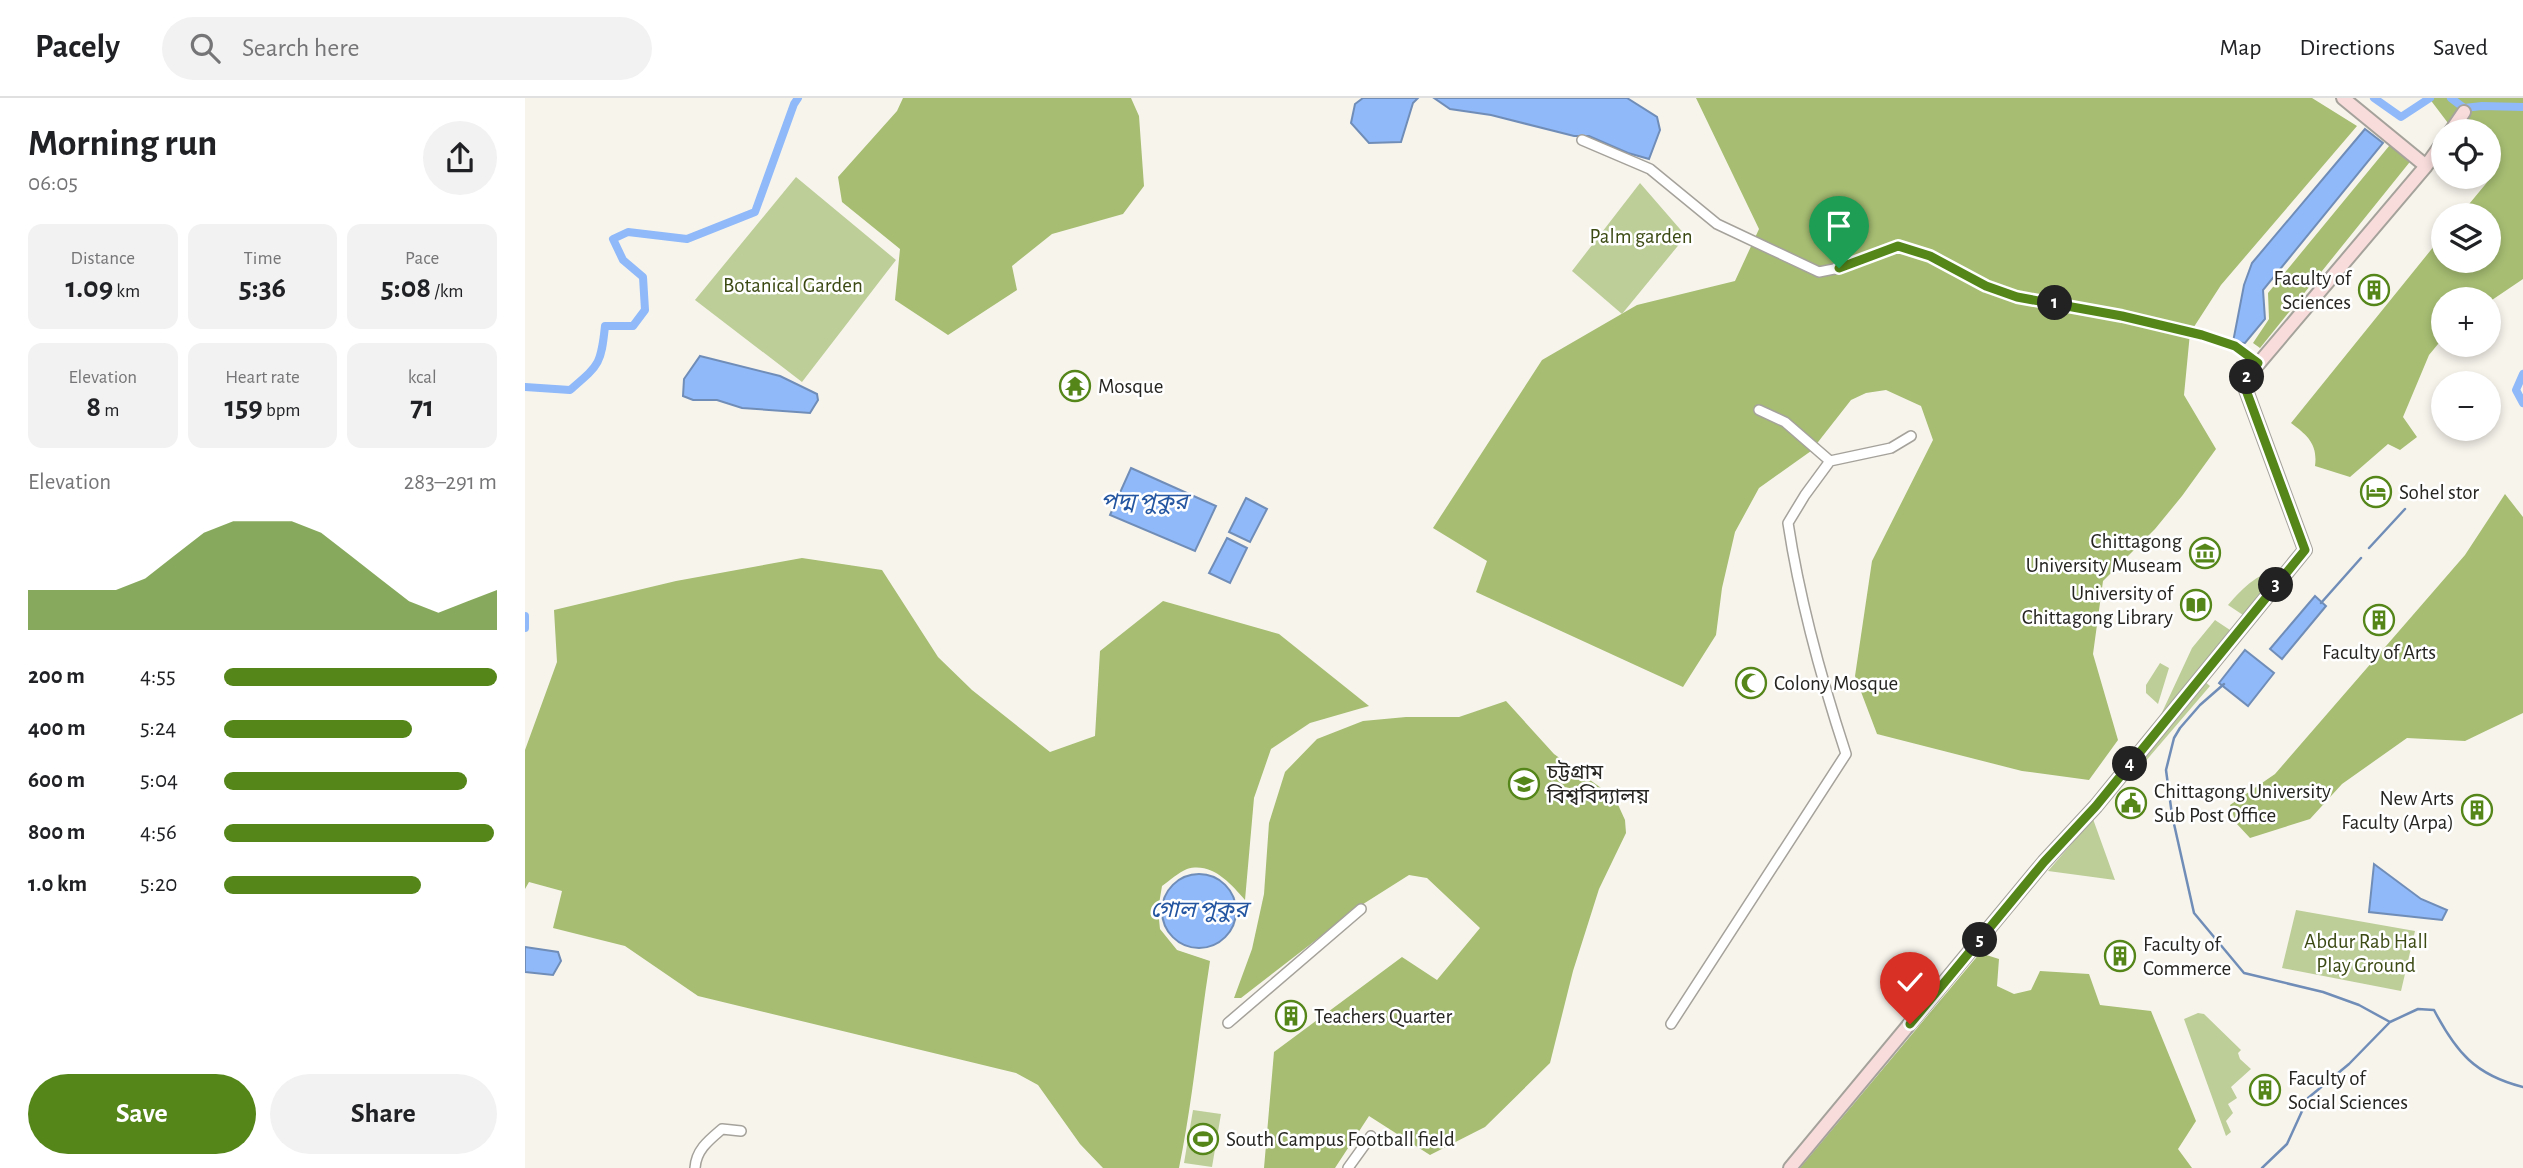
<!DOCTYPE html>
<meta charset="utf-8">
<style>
body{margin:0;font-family:"Alegreya Sans","Noto Sans Bengali",sans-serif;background:#f2f2f2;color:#202124;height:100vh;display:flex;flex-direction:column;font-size:26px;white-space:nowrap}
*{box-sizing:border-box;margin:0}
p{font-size:23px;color:#757577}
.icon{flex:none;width:38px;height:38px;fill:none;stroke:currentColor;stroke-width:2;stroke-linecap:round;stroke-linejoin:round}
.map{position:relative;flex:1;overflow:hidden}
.details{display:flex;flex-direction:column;background:#fff;width:525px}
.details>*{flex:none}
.buttons{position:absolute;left:1906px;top:21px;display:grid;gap:14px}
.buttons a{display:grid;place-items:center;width:70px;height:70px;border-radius:50%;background:#fff;box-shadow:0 4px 10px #0003;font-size:35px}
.pin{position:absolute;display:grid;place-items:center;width:60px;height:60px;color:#fff;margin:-72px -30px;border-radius:50% 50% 50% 0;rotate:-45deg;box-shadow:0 0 7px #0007}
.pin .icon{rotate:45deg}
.km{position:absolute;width:35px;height:35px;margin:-18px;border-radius:50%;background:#222;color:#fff;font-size:19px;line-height:35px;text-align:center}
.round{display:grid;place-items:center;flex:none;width:74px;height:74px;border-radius:37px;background:#f2f2f2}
.overview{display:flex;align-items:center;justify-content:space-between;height:119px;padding:0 28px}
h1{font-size:38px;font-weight:700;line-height:52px}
.metrics{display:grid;grid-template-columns:repeat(3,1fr);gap:10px;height:119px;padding:7px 28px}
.metrics div{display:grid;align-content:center;border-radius:14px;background:#f2f2f2;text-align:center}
.metrics b{font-size:30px;font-weight:700}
.metrics small{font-size:19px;font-weight:400}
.metrics p{font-size:19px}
.chart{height:196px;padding:14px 28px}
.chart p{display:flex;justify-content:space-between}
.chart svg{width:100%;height:126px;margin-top:7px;fill:#55861a;opacity:.7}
.cta{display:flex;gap:14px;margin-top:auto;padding:14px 28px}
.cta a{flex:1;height:80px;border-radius:42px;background:#55861a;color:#fff;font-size:28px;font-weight:700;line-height:80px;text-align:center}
.cta a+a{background:#f2f2f2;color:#202124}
ul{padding:0 28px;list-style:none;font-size:23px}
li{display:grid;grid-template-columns:112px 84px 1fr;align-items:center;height:52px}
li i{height:18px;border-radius:9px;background:#55861a}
header{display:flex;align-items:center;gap:42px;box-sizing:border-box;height:98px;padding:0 35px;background:#fff;border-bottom:2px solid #e0e0e0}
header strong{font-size:33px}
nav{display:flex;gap:38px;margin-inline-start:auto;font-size:24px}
.search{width:490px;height:63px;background:#f2f2f2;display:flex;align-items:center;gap:18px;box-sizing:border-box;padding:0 24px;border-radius:38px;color:#757577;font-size:26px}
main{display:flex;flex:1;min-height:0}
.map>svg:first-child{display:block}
.green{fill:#bdce99}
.forest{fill:#a6bd72}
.water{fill:#8fb9f9;stroke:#708db8;stroke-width:2}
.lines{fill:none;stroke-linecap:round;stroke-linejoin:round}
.stream{stroke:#708db8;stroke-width:2.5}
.canal{stroke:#8fb9f9;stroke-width:8}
.street-casing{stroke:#a5a29b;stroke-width:12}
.secondary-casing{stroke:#a5a29b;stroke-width:16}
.street{stroke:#fff;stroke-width:9}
.secondary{stroke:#f7dcdb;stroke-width:12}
.route-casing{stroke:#fff;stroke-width:14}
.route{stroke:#55861a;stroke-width:9}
.labels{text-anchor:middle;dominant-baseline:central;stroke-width:5;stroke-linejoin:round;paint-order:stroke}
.park-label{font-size:21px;fill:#3c4a14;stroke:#fff}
.poi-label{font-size:21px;fill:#262522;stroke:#fff;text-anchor:start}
.water-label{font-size:23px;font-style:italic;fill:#2355a0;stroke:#fff}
</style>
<header>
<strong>Pacely</strong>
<div class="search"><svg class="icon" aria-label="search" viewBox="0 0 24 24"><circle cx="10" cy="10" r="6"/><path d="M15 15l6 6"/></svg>Search here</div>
<nav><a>Map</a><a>Directions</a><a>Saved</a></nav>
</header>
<main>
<section class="details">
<div class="overview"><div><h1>Morning run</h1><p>06:05</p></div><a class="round"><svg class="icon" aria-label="share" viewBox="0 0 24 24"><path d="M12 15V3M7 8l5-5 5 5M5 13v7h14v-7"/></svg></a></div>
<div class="metrics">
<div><p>Distance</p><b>1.09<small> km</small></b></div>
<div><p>Time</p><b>5:36</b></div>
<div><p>Pace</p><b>5:08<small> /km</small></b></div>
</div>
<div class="metrics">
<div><p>Elevation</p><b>8<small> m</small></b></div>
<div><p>Heart rate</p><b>159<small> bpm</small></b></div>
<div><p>kcal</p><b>71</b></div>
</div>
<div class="chart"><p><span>Elevation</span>283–291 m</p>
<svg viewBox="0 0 160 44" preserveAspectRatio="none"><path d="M0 44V30L10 30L20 30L30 30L40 26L50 18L60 10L70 6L80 6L90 6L100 10L110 18L120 26L130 34L140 38L150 34L160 30V44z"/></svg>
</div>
<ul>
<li><b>200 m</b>4:55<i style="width:100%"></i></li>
<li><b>400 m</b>5:24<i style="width:69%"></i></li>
<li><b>600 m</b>5:04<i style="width:89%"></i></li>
<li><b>800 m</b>4:56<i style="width:99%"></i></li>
<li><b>1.0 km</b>5:20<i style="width:72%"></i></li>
</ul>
<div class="cta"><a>Save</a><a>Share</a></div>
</section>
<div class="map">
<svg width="1998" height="1070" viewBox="0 0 1998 1070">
<rect width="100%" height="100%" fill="#f7f4ec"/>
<!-- green -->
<path class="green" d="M271 79 371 162 277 284 170 202Z
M1115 85 1161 138 1097 216 1047 173Z
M1760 470 1718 517 1703 507C1720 488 1733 474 1760 470Z
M1690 522 1705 532 1633 623 1667 550Z
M1635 565 1644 570 1633 606 1621 595V587Z
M1678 582 1685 588 1619 665 1613 659Z
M1568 721 1590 782 1523 773Z
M1771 812 1890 833 1876 893 1757 870Z
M1381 854 1396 866 1379 886 1364 876Z
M1673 915 1679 916 1716 952 1713 955 1715 961 1726 971 1706 989 1712 1000 1703 1006 1708 1015 1701 1023 1706 1034 1701 1038 1659 921Z
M668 1012 696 1016 687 1069 659 1065Z"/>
<!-- forest -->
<path class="forest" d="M378 0H606L614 18 619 88 598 116 527 136 487 168 492 192 423 237 370 202 375 151 317 104 313 79 372 13Z
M1171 0H1787L1832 28 1696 187 1665 235 1659 297 1691 351 1657 398 1630 431 1578 483 1568 556 1593 642 1564 682 1497 673 1352 636 1330 578 1347 463 1408 342 1396 308 1361 292 1341 295 1326 302 1286 353 1234 390 1210 434 1197 490 1191 537 1158 589 951 494 962 463 908 430 1017 262 1112 207 1210 183 1234 131Z
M1904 0H1998V181L1964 204V201H1918V240L1904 257 1878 319 1892 339 1875 352 1863 346 1825 379 1790 368C1793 346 1782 337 1766 325L1918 137V163H1964V117H1935L1964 82 1962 79 1964 33H1929Z
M1869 42 1888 60 1735 250 1728 245 1744 221 1743 195Z
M1980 396 1998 419V615L1940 643 1882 640 1817 686 1785 721 1725 740 1711 725 1705 707 1750 676 1940 457Z
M277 460 357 472 413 559 447 592 525 654 570 638 575 553 638 503 754 536 844 608 785 625 746 651 729 700 720 802C705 785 687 764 662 771 654 774 644 783 637 788L633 812 635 831 652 852 685 863C674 932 668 1002 654 1070H578L555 1046 513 987 491 975 173 898 100 848 28 830 37 793 4 784 0 791V652L32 564 29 512 151 483Z
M981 603 1029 656 1090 700 1100 722 1101 735 1074 791 1048 873 1025 965 960 1029 905 1057 844 1018 810 1070H739L749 954 877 859 912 882 955 830 902 780 884 777 835 808 716 900H709L727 851 739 796 744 725 760 674 792 641 838 623 881 619H934Z
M1455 855 1474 861 1472 888 1489 896 1506 892 1515 873 1564 876 1575 907 1626 913 1671 1023 1653 1051 1667 1070H1275Z"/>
<!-- water -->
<path class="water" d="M838 0H893L888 5 876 44 844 45 826 25 830 6Z
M909 0H1102L1132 19 1135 32 1124 61 1103 55 1064 38H1049L966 17 925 11Z
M1840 31 1858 45 1738 192 1740 221 1720 245 1708 244 1719 187 1727 165Z
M175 258 255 278 292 296 293 302 285 315 217 310 192 302H168L158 298 159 281Z
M606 370 691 408 670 453 585 417Z
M721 400 742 411 725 444 704 434Z
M702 440 722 450 705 485 684 475Z
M1790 498 1801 508 1757 561 1745 551Z
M1720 552 1749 575 1723 608 1694 585Z
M1849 766 1896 801 1922 812 1917 822 1844 814Z
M637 813a37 37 0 1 1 74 0a37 37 0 1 1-74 0Z
M0 849 33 854 36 863 28 877 0 874Z"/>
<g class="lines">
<!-- stream -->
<path class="stream" d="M1844 450 1880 411
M1796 505 1836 460
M1699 586 1675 607 1655 630 1649 640 1641 672 1647 717 1669 815 1719 875 1798 894 1834 907 1865 924 1893 911 1909 912C1931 954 1950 977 1998 989
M1737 1070 1762 1046 1783 1000 1824 966 1865 924"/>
<!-- canal -->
<path class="canal" d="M1849 0 1876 19 1905 0
M1926 0 1939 10 1957 8 1998 9
M1998 276 1991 292 1998 305
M0 289 45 292C74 267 76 267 80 228H108L120 212 118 179 98 162 88 141 103 134 162 141 230 114 269 6 273 0
M0 518V530"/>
<!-- street casing -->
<g class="street-casing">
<path id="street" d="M1057 42 1125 71 1192 126 1294 174 1314 170 1373 148 1404 158 1461 188 1492 199 1597 218 1677 237 1710 248 1733 265
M1234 312 1260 324 1305 363
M703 925 836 811
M1146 926 1321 656C1296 580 1275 504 1263 425L1280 397 1305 363 1366 350 1386 338
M170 1070C171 1052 184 1042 197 1031L216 1033
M823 1070 846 1038"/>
</g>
<!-- secondary casing -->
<g class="secondary-casing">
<path id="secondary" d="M1818 0 1901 68
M1926 33 1939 14
M1265 1070 1519 764 1571 708 1780 452 1718 284 1901 68 1918 44"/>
</g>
<!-- street -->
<use href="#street" class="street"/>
<!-- secondary -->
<use href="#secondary" class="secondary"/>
</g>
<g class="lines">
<!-- route casing -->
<g class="route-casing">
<path id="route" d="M1314 170 1373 148 1405 158 1461 188 1492 199 1597 218 1677 237 1710 248 1733 265 1718 284 1780 452 1571 708 1519 764 1385 926"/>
</g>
<!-- route -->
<use href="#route" class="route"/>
</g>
<!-- icons -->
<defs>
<g id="building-ring" transform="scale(1.575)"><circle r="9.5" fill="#fff" stroke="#55861a" stroke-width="1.5"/><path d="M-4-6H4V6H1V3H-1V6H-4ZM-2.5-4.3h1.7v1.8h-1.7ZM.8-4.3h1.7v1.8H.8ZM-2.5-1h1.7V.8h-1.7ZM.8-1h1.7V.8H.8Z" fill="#55861a"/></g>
<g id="temple-ring" transform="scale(1.575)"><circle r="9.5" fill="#fff" stroke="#55861a" stroke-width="1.5"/><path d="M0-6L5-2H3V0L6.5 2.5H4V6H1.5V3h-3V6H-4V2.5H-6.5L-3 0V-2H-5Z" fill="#55861a"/></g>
<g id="hotel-ring" transform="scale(1.575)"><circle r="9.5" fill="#fff" stroke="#55861a" stroke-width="1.5"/><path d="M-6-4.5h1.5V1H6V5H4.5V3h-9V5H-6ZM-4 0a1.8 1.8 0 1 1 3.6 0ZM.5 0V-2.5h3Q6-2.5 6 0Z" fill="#55861a"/></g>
<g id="museum-ring" transform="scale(1.575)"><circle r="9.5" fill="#fff" stroke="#55861a" stroke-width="1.5"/><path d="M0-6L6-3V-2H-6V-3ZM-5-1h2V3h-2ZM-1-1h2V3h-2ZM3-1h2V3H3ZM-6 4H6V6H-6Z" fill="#55861a"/></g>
<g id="library-ring" transform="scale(1.575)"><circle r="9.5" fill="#fff" stroke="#55861a" stroke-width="1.5"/><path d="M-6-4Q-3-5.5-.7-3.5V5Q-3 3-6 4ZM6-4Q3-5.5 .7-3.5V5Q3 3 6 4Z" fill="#55861a"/></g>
<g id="mosque-ring" transform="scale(1.575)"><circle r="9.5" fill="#fff" stroke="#55861a" stroke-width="1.5"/><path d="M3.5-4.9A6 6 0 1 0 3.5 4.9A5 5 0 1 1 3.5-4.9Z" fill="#55861a"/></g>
<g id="university-ring" transform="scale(1.575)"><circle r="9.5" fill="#fff" stroke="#55861a" stroke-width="1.5"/><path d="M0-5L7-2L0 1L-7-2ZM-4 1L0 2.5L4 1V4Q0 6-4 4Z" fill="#55861a"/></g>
<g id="civic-ring" transform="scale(1.575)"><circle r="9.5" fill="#fff" stroke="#55861a" stroke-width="1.5"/><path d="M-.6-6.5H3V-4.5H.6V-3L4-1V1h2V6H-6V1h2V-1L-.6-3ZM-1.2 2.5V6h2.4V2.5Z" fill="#55861a"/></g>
<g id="stadium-ring" transform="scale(1.575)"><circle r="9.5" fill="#fff" stroke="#55861a" stroke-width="1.5"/><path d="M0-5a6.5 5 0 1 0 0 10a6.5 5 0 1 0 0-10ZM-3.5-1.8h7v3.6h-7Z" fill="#55861a"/></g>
</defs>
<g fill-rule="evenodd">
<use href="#building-ring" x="1849" y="192"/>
<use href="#temple-ring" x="550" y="288"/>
<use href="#hotel-ring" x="1851" y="394"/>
<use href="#museum-ring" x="1680" y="455"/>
<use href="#library-ring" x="1671" y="507"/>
<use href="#building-ring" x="1854" y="522"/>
<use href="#mosque-ring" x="1226" y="585"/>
<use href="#university-ring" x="999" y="686"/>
<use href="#civic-ring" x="1606" y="705"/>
<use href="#building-ring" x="1952" y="712"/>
<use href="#building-ring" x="1595" y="858"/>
<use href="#building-ring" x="766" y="918"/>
<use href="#building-ring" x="1740" y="992"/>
<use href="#stadium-ring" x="678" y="1041"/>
</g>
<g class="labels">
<!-- park labels -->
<g class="park-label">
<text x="1116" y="138">Palm garden</text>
<text x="268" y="187">Botanical Garden</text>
<text x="1841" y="843">Abdur Rab Hall<tspan x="1841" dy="24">Play Ground</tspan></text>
</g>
<!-- poi labels -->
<g class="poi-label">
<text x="1826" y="180" text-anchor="end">Faculty of<tspan x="1826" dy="24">Sciences</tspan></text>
<text x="573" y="288">Mosque</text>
<text x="1874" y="394">Sohel stor</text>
<text x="1657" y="443" text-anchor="end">Chittagong<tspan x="1657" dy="24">University Museam</tspan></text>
<text x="1648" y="495" text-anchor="end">University of<tspan x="1648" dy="24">Chittagong Library</tspan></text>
<text x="1854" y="554" text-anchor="middle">Faculty of Arts</text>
<text x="1249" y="585">Colony Mosque</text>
<text x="1022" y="674">চট্টগ্রাম<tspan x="1022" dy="24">বিশ্ববিদ্যালয়</tspan></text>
<text x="1629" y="693">Chittagong University<tspan x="1629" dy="24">Sub Post Office</tspan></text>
<text x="1929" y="700" text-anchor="end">New Arts<tspan x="1929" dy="24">Faculty (Arpa)</tspan></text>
<text x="1618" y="846">Faculty of<tspan x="1618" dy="24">Commerce</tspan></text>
<text x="789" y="918">Teachers Quarter</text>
<text x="1763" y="980">Faculty of<tspan x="1763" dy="24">Social Sciences</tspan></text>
<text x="701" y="1041">South Campus Football field</text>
</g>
<!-- water labels -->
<g class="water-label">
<text x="619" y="404">পদ্ম পুকুর</text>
<text x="674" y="812">গোল পুকুর</text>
</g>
</g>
</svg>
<div class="buttons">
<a><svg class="icon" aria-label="locate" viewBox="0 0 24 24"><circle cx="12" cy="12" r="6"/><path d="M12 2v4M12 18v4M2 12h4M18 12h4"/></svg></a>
<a><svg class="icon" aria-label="layers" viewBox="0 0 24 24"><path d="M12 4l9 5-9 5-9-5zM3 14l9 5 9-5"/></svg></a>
<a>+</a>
<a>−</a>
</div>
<div class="pin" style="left:1314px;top:170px;background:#1e9e55"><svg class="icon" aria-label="arrive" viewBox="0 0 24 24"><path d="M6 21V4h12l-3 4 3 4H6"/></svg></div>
<div class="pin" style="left:1385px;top:926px;background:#d93025"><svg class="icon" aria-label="check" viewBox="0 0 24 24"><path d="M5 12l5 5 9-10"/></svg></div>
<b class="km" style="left:1530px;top:205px">1</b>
<b class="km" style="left:1722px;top:279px">2</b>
<b class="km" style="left:1751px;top:487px">3</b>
<b class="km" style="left:1605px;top:666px">4</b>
<b class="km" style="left:1455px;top:842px">5</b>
</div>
</main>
